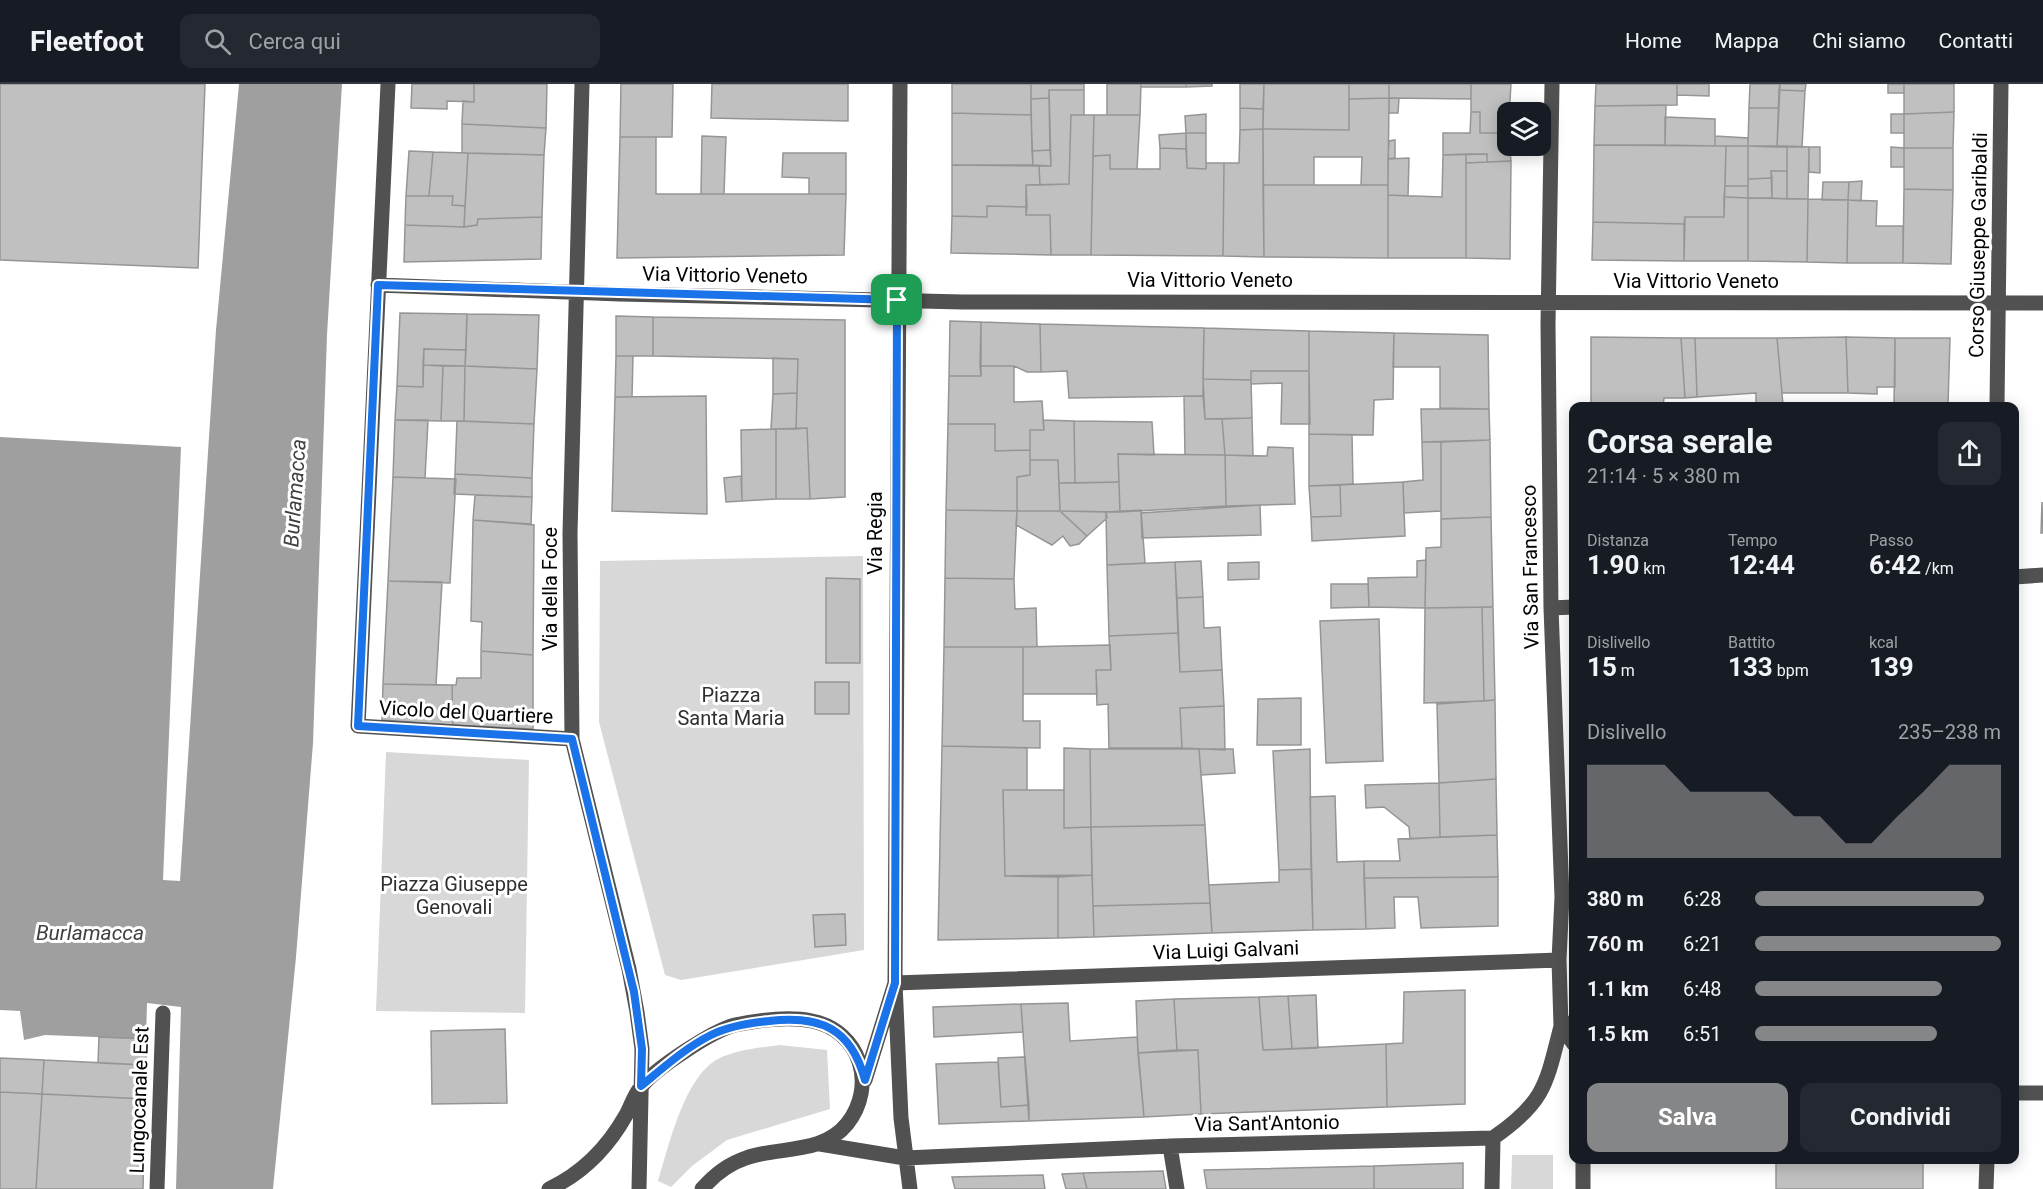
<!DOCTYPE html>
<html lang="it">
<meta charset="utf-8">
<style>
body{margin:0;font-family:Roboto,sans-serif;background:#242831;color:#f1f3f6;height:100vh;display:flex;flex-direction:column;font-size:22px;white-space:nowrap}
*{box-sizing:border-box;margin:0}
p{font-size:20px;color:#9ea1a6}
.icon{flex:none;width:33px;height:33px;fill:none;stroke:currentColor;stroke-width:2;stroke-linecap:round;stroke-linejoin:round}
.map{position:relative;flex:1;overflow:hidden}
.drawer{position:absolute;left:1569px;top:318px;width:450px;height:762px;display:flex;flex-direction:column;background:#171b24;border-radius:12px;box-shadow:0 3px 15px #0003}
.drawer>*{flex:none}
.fabs{position:absolute;left:1497px;top:18px;display:grid;gap:12px}
.fabs a{display:grid;place-items:center;width:54px;height:54px;border-radius:12px;background:#171b24;box-shadow:0 3px 15px #0003;font-size:30px}
.pin{position:absolute;display:grid;place-items:center;width:51px;height:51px;color:#fff;margin:-26px;border-radius:12px;box-shadow:0 3px 9px #0006}
.round{display:grid;place-items:center;flex:none;width:63px;height:63px;border-radius:12px;background:#242831}
.head{display:flex;align-items:center;justify-content:space-between;height:102px;padding:0 18px}
h1{font-size:33px;font-weight:700;line-height:45px}
.stats{display:grid;grid-template-columns:repeat(3,1fr);gap:9px;height:102px;padding:6px 18px}
.stats div{display:grid;align-content:center}
.stats b{font-size:26px;font-weight:700}
.stats small{font-size:16px;font-weight:400}
.stats p{font-size:16px}
.chart{height:168px;padding:12px 18px}
.chart p{display:flex;justify-content:space-between}
.chart svg{width:100%;height:108px;margin-top:6px;fill:#858687;opacity:.7}
.button{display:flex;gap:12px;margin-top:auto;padding:12px 18px}
.button a{flex:1;height:69px;border-radius:12px;background:#858687;color:#fff;font-size:24px;font-weight:700;line-height:69px;text-align:center}
.button a+a{background:#242831;color:#f1f3f6}
ul{padding:0 18px;list-style:none;font-size:20px}
li{display:grid;grid-template-columns:96px 72px 1fr;align-items:center;height:45px}
li i{height:15px;border-radius:8px;background:#858687}
header{display:flex;align-items:center;gap:36px;box-sizing:border-box;height:84px;padding:0 30px;background:#171b24;border-bottom:2px solid #363941}
header strong{font-size:28px}
nav{display:flex;gap:33px;margin-inline-start:auto;font-size:21px}
.search{width:420px;height:54px;background:#242831;display:flex;align-items:center;gap:15px;box-sizing:border-box;padding:0 21px;border-radius:12px;color:#9ea1a6;font-size:22px}
.map>svg:first-child{display:block}
.green{fill:#d8d8d8}
.water{fill:#9f9f9f}
.building{fill:#c0c0c0;stroke:#959595;stroke-width:1.5}
.lines{fill:none;stroke-linecap:round;stroke-linejoin:round}
.minor{stroke:#515151;stroke-width:15}
.route-casing{stroke:#fff;stroke-width:12}
.route{stroke:#1a73e8;stroke-width:8}
.labels{text-anchor:middle;dominant-baseline:central;stroke-width:6;stroke-linejoin:round;paint-order:stroke}
.street-label{font-size:20px;fill:#000;stroke:#fff}
.park-label{font-size:20px;fill:#2f2f2f;stroke:#fff}
.water-label{font-size:21px;font-style:italic;fill:#404040;stroke:#fff}
</style>
<header>
<strong>Fleetfoot</strong>
<div class="search"><svg class="icon" aria-label="search" viewBox="0 0 24 24"><circle cx="10" cy="10" r="6"/><path d="M15 15l6 6"/></svg>Cerca qui</div>
<nav><a>Home</a><a>Mappa</a><a>Chi siamo</a><a>Contatti</a></nav>
</header>
<div class="map">
<svg width="2043" height="1105" viewBox="0 0 2043 1105">
<rect width="100%" height="100%" fill="#fff"/>
<!-- green -->
<path class="green" d="M863 472 864 866 681 896 665 891 599 638 600 477Z
M386 668 529 676 525 929 376 927Z
M780 961 827 966 830 1025 727 1056 692 1082 671 1103 658 1097C669 1062 684 993 718 975 738 965 759 964 780 961Z
M1512 1071H1553V1105H1511Z"/>
<!-- water -->
<path class="water" d="M239 0H342L327 251 313 659 296 873 273 1105H176L181 923 147 919 146 955 45 951 24 956 20 927 0 926V353L181 363 163 796 180 797 216 246Z"/>
<!-- building -->
<path class="building" d="M0 0H205L198 184 0 176Z
M412 0H474V18L447 17V25L411 24Z
M474 0H547L546 44 462 40 463 17 474 18Z
M621 0H673L672 53H620Z
M712 0H848V37L711 34Z
M952 0H1031V31L952 29Z
M1031 0H1084V6H1049V14L1031 15Z
M1107 0H1141L1140 31H1107Z
M1141 0H1186V3H1141Z
M1186 0H1212V2L1186 3Z
M1240 0H1264L1263 25 1240 24Z
M1264 0H1349V46L1263 45Z
M1349 0H1389V14L1349 15Z
M1389 0H1471V15L1389 14Z
M1471 0H1511L1508 49H1480V28H1471Z
M1596 0H1677V21L1595 22Z
M1677 0H1709V12L1677 11Z
M1750 0H1780L1779 24H1749Z
M1780 0H1806L1805 7 1779 6Z
M1888 0H1904V9H1888Z
M1904 0H1954V28L1904 30Z
M1049 6H1084V31H1071L1069 100 1040 101 1039 82H1051Z
M1779 6 1805 7 1802 63H1777Z
M1049 14 1050 66 1032 67 1031 15Z
M1389 14H1399L1398 29H1389Z
M1389 14 1388 101H1361L1362 73H1314V101H1263V45L1349 46V15Z
M1666 21 1665 61H1594L1595 22Z
M1240 24 1263 25V45L1240 46Z
M1749 24H1779L1777 63 1748 62Z
M1471 28H1480V49H1508L1511 77 1487 78V70L1443 71V49H1470Z
M1954 28 1953 64H1904V30Z
M952 29 1031 31 1033 81H952Z
M1206 30V49H1186L1185 32Z
M1891 30H1904V49H1891Z
M1071 31H1094L1091 171H1051L1050 131H1026V101L1069 100Z
M1094 31H1140L1137 85H1110V71L1093 72Z
M1665 33 1715 35V62L1665 61Z
M462 40 546 44 544 71 462 69Z
M1263 45 1264 173 1223 172 1224 79H1239L1240 46Z
M1186 49H1206V85L1187 84Z
M1186 49V65L1160 64 1159 51Z
M702 52 726 53 724 110H701Z
M1715 52 1748 54V62H1715Z
M620 53H656V110H846L844 171 617 174Z
M1395 56V74L1388 75 1389 57Z
M1594 61 1726 62 1724 133H1685L1684 140 1593 138Z
M1726 62H1748V102H1725Z
M1748 62H1787V87H1771L1772 94 1748 95Z
M1787 62 1809 63 1808 115H1787Z
M1809 63H1820V89L1809 88Z
M1891 63 1904 64V83H1891Z
M1160 64 1186 65 1187 84 1206 85V79H1224L1223 172 1091 171 1093 72 1110 71V85H1160Z
M1904 64H1953V106L1904 105Z
M1050 66 1051 82 1033 81 1032 67Z
M409 67 433 68 429 112H406Z
M433 68 468 69 465 122 452 121 453 112H429Z
M468 69 544 71 542 133 478 135 477 141 464 143Z
M783 69H846V110H809V94L782 93Z
M1466 70V174H1388V111L1442 113 1443 71Z
M1466 70H1487V78L1466 79Z
M1409 74 1408 112 1388 111V75Z
M1511 77 1510 175 1466 174V79Z
M952 81 1039 82 1040 101H1026L1027 123 987 122V133L952 132Z
M1771 87H1787V115L1772 114Z
M1772 94V114H1748V95Z
M1862 97 1861 117 1848 116 1849 98Z
M1823 98H1849L1848 116H1822Z
M1263 101H1388V174L1264 173Z
M1725 102H1748V114L1724 113Z
M1904 105 1953 106 1951 180 1903 179Z
M406 112H453L452 121 465 122 464 143 405 141Z
M1724 113 1748 114V177H1684L1685 133H1724Z
M1748 114 1808 115 1807 178 1748 177Z
M1808 115 1848 116 1847 179 1807 178Z
M1848 116 1877 117 1876 142H1903V179H1847Z
M987 122 1027 123 1026 131H1050L1051 171 951 169 952 132 987 133Z
M542 133 541 175 404 178 405 141 464 143 477 141 478 135Z
M1593 138 1684 140V177L1592 176Z
M400 229 467 230 466 266 424 265 423 303 397 302Z
M467 230 539 231 537 285 465 282Z
M616 232 653 233V272H616Z
M653 233 845 236V413L810 415 807 344 796 345 798 275 653 272Z
M950 237 981 238V292H949Z
M981 238 1040 240 1041 288H1027L1014 282H980Z
M1040 240 1204 244 1203 312 1069 314 1067 287 1041 288Z
M1204 244 1309 247V287H1251V296L1203 295Z
M1309 247 1394 249 1393 315 1374 316 1373 351 1309 350Z
M1394 249 1488 251 1489 325 1440 324V283H1393Z
M1591 253 1681 254 1685 314H1664L1663 322H1591Z
M1846 253 1895 254V303H1877V310L1848 309Z
M1846 253 1848 309H1782L1777 254Z
M1681 254H1695L1697 313 1685 314Z
M1695 254H1777L1783 321 1756 322V309L1697 313Z
M1895 254H1950L1948 321H1894Z
M424 265 466 266 465 282 423 281Z
M616 272H633L632 313H615Z
M773 274 798 275 797 309 773 310Z
M423 281 443 282 441 337 395 336 397 302 423 303Z
M443 282H465L464 337H441Z
M465 282 537 285 534 340 464 337Z
M980 282H1014V318L1042 317 1044 346H1030V366L995 367V340H948L949 292H981Z
M1251 287H1309L1310 340H1281L1282 299 1251 300Z
M1203 295 1251 296 1252 334 1205 335Z
M797 309 796 345H771L773 310Z
M706 312 707 430 612 427 615 313Z
M1184 312H1203L1205 335H1222L1225 371H1185Z
M1912 319 1948 321V322H1912Z
M1421 325H1489L1490 356 1422 358Z
M1252 334 1253 372 1225 371 1222 335Z
M395 336H428L425 394 393 393Z
M1043 336 1074 337 1075 399H1059L1058 376H1030V346H1044Z
M457 337 534 340 532 394 455 390Z
M1074 337 1152 338 1154 371 1118 370 1119 398 1075 399Z
M948 340H995V367L1030 366V391L1017 393V427L946 426Z
M807 344 810 415H776V345Z
M776 345V415L742 417 741 346Z
M1309 350 1352 351 1353 400 1309 402Z
M1490 356 1491 433 1441 435V358Z
M1422 358H1441V427L1404 429 1403 398 1423 396Z
M1268 363 1293 364 1295 420 1226 422 1225 371 1267 372Z
M1118 370 1225 371 1226 422 1120 428Z
M1030 376H1058L1060 427H1017V393L1030 391Z
M455 390 532 394V413L454 410Z
M741 392 742 417 726 418 724 394Z
M393 393 456 395 450 499 388 497Z
M1119 398 1120 428 1060 427 1059 399Z
M1403 398 1405 452 1312 457 1311 433 1341 432 1340 401Z
M1340 401 1341 432 1311 433 1309 402Z
M475 411 532 413 531 440 473 436Z
M2042 418 2043 449H2041Z
M1260 421 1261 451 1142 454 1141 429Z
M946 426 1017 427 1014 495 945 494Z
M1141 426 1145 479 1107 481 1106 428Z
M1017 427H1060L1087 452 1079 460 1070 462 1063 452 1052 461 1016 441Z
M1060 427 1106 428 1107 434 1087 452Z
M1491 433 1493 523 1425 524 1426 464 1441 463V435Z
M473 436 534 441 533 571 481 567 482 538 471 537Z
M1426 476 1425 524 1369 523 1368 494 1417 493V477Z
M1201 477 1203 513 1177 514 1175 478Z
M1175 478 1178 549 1109 552 1107 481Z
M1259 478V495L1228 496V479Z
M826 494 860 495V579H826Z
M945 494 1014 495 1015 525 1036 524 1037 563H944Z
M388 497 442 498 436 601 383 600Z
M1331 500H1368L1369 523 1331 524Z
M1203 513 1204 544 1220 543 1222 586 1180 588 1177 514Z
M1482 523 1484 617 1424 619 1425 524Z
M1482 523H1493L1495 616 1484 617Z
M1379 535 1383 677 1326 679 1320 537Z
M1178 549 1180 588 1222 586 1224 622 1180 624 1182 664H1109L1108 620 1097 621 1096 586H1111L1109 552Z
M1110 561 1111 586H1096L1097 610H1023V563Z
M944 563H1023V637H1040V664L942 662Z
M481 567 533 571V645L453 641 452 601H456L457 594H481Z
M815 598H849V630H815Z
M383 600 452 601 453 641 382 636Z
M1301 614V661H1257L1258 615Z
M1495 616 1496 695 1439 699 1437 620Z
M1224 622 1225 666 1182 664 1180 624Z
M942 662 1027 664V706H1003L1005 792 1058 793V854L938 856Z
M1064 664 1090 665 1091 743 1064 744Z
M1090 665H1199L1205 741 1091 743Z
M1199 665H1233L1235 689 1201 691Z
M1310 665 1311 785 1279 786 1273 667Z
M1496 695 1497 751 1440 753 1439 699Z
M1439 699 1440 753 1410 755 1409 743 1384 723 1366 724 1365 701Z
M1003 706H1064V744L1091 743 1092 791 1005 792Z
M1335 712 1337 778 1364 777 1366 845 1313 846 1310 713Z
M1205 741 1210 819 1093 822 1091 743Z
M1497 751 1498 793 1364 794V777H1400L1398 755Z
M1311 785 1313 846 1212 849 1209 801 1279 798V786Z
M1092 791 1094 853 1058 854V793Z
M1498 793V842L1421 844 1418 813H1394L1395 844 1366 845 1364 794Z
M1210 819 1212 849 1094 853 1093 822Z
M845 830 846 861 815 863 813 831Z
M1465 906V1020L1387 1023 1386 960 1403 959 1404 908Z
M1316 911 1318 964 1292 965 1288 912Z
M1288 912 1292 965 1263 966 1259 913Z
M1259 913 1263 966 1386 960 1387 1023 1201 1030 1198 966H1177L1174 915Z
M1174 915 1177 966 1138 969 1136 917Z
M1068 919 1070 957 1137 953 1144 1033 1029 1037 1021 920Z
M1021 920 1023 948 934 953 933 923Z
M505 945 507 1019 432 1020 431 947Z
M99 953 146 955V981L98 979Z
M1198 966 1201 1030 1144 1033 1138 969Z
M1025 973 1029 1021 1001 1023 998 974Z
M0 974 44 976 42 1010 0 1008Z
M44 976 146 981 145 1015 42 1010Z
M998 978 1001 1023 1029 1021V1037L939 1040 936 980Z
M0 1008 42 1010 36 1105H0Z
M42 1010 145 1015 143 1105H36Z
M1776 1076H1923V1105H1776Z
M1463 1079V1105H1374V1082Z
M1374 1082V1105H1207L1204 1086Z
M1163 1087 1166 1105H1087L1083 1089Z
M1083 1089 1087 1105H1066L1062 1090Z
M1043 1091 1045 1105H955L952 1093Z"/>
<g class="lines">
<!-- minor -->
<path class="minor" d="M388 0 358 642 572 655
M582 0 570 449 572 655 629 885 637 928 642 965 639 1105
M900 0 895 899 901 1034 910 1105
M1552 0 1548 240 1551 524 1562 813 1559 876 1561 942 1574 960
M378 201 620 210 963 218 2043 219
M1997 322 2001 0
M2014 493 2043 491
M1551 524 1574 523
M865 996 895 899 1559 876
M2014 1009H2043
M820 1060 905 1074 1170 1062 1493 1054C1545 1018 1546 1001 1561 942L1574 938
M1170 1062 1177 1105
M157 1105 163 929
M549 1105C583 1089 608 1063 626 1031 631 1022 634 1011 641 1003 654 985 714 946 735 941 759 936 788 932 812 937 861 947 877 1002 847 1040 822 1071 779 1062 746 1074 728 1080 714 1091 702 1105
M1492 1105 1493 1054
M1583 1105V1076
M1986 1105 1987 1076"/>
</g>
<g class="lines">
<!-- route casing -->
<g class="route-casing">
<path id="route" d="M378 201 897 216 895 899 865 996C851 944 820 931 769 937 748 939 729 942 711 951 685 964 663 984 641 1002L642 965 634 908 572 655 358 642Z"/>
</g>
<!-- route -->
<use href="#route" class="route"/>
</g>
<g class="labels">
<!-- street labels -->
<g class="street-label">
<text transform="translate(1978 161) rotate(-89)">Corso Giuseppe Garibaldi</text>
<text transform="translate(725 191) rotate(1)">Via Vittorio Veneto</text>
<text x="1210" y="196">Via Vittorio Veneto</text>
<text x="1696" y="197">Via Vittorio Veneto</text>
<text transform="translate(875 449) rotate(-90)">Via Regia</text>
<text transform="translate(1530 483) rotate(-91)">Via San Francesco</text>
<text transform="translate(550 505) rotate(-90)">Via della Foce</text>
<text transform="translate(466 628) rotate(3)">Vicolo del Quartiere</text>
<text transform="translate(1226 866) rotate(-2)">Via Luigi Galvani</text>
<text transform="translate(139 1016) rotate(-88)">Lungocanale Est</text>
<text transform="translate(1267 1039) rotate(-1)">Via Sant'Antonio</text>
</g>
<!-- park labels -->
<g class="park-label">
<text x="731" y="611">Piazza<tspan x="731" dy="23">Santa Maria</tspan></text>
<text x="454" y="800">Piazza Giuseppe<tspan x="454" dy="23">Genovali</tspan></text>
</g>
<!-- water labels -->
<g class="water-label">
<text transform="translate(295 409) rotate(-86)">Burlamacca</text>
<text x="90" y="849">Burlamacca</text>
</g>
</g>
</svg>
<div class="fabs">
<a><svg class="icon" aria-label="layers" viewBox="0 0 24 24"><path d="M12 4l9 5-9 5-9-5zM3 14l9 5 9-5"/></svg></a>
</div>
<div class="pin" style="left:897px;top:216px;background:#1e9e55"><svg class="icon" aria-label="arrive" viewBox="0 0 24 24"><path d="M6 21V4h12l-3 4 3 4H6"/></svg></div>
<section class="drawer">
<div class="head"><div><h1>Corsa serale</h1><p>21:14 · 5 × 380 m</p></div><a class="round"><svg class="icon" aria-label="share" viewBox="0 0 24 24"><path d="M12 15V3M7 8l5-5 5 5M5 13v7h14v-7"/></svg></a></div>
<div class="stats">
<div><p>Distanza</p><b>1.90<small> km</small></b></div>
<div><p>Tempo</p><b>12:44</b></div>
<div><p>Passo</p><b>6:42<small> /km</small></b></div>
</div>
<div class="stats">
<div><p>Dislivello</p><b>15<small> m</small></b></div>
<div><p>Battito</p><b>133<small> bpm</small></b></div>
<div><p>kcal</p><b>139</b></div>
</div>
<div class="chart"><p><span>Dislivello</span>235–238 m</p>
<svg viewBox="0 0 160 44" preserveAspectRatio="none"><path d="M0 44V6L10 6L20 6L30 6L40 17L50 17L60 17L70 17L80 27L90 27L100 38L110 38L120 27L130 17L140 6L150 6L160 6V44z"/></svg>
</div>
<ul>
<li><b>380 m</b>6:28<i style="width:93%"></i></li>
<li><b>760 m</b>6:21<i style="width:100%"></i></li>
<li><b>1.1 km</b>6:48<i style="width:76%"></i></li>
<li><b>1.5 km</b>6:51<i style="width:74%"></i></li>
</ul>
<div class="button"><a>Salva</a><a>Condividi</a></div>
</section>
</div>
